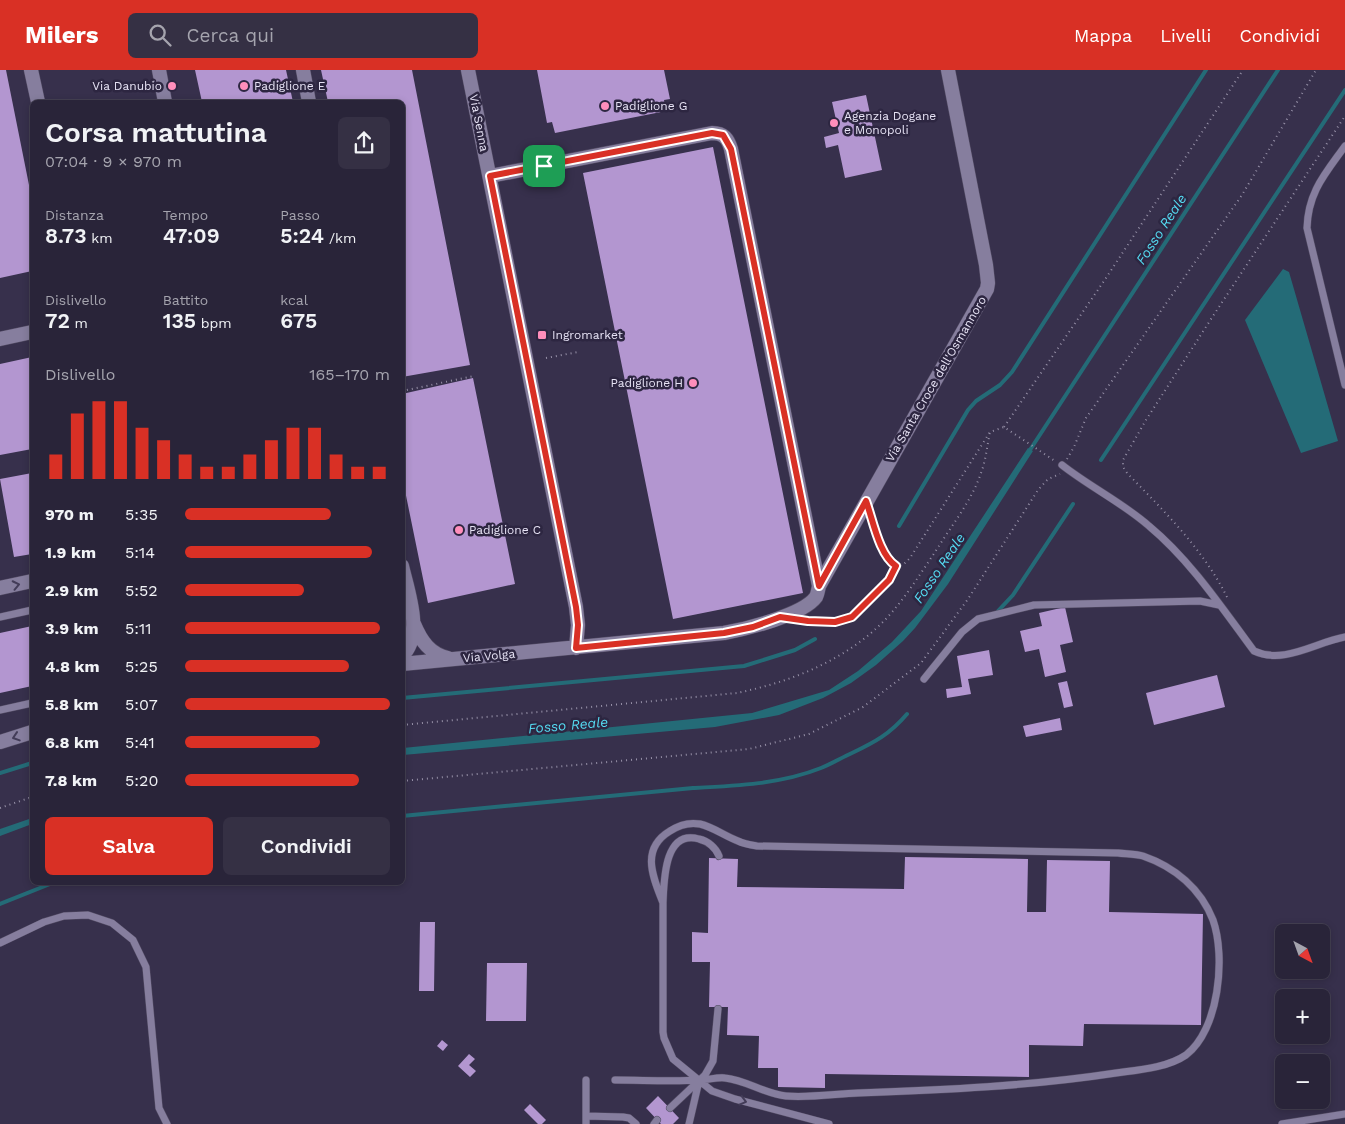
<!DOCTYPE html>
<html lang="it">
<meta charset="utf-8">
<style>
body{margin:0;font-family:"Work Sans",sans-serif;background:#353044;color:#f1f3f6;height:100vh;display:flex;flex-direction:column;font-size:19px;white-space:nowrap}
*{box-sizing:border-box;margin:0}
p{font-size:16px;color:#a5a4ae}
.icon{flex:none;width:28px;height:28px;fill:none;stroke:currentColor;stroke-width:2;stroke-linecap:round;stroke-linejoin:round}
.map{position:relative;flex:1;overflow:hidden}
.side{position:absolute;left:30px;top:30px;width:375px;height:785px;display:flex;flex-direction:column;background:#292439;border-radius:8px;box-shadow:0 2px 8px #0003,0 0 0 1px #454153}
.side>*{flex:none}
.needle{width:32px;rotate:139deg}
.controls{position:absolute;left:1275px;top:854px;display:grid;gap:10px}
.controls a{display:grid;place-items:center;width:55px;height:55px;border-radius:8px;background:#292439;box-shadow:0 2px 8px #0003,0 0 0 1px #454153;font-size:25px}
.pin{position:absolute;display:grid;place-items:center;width:42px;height:42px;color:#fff;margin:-21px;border-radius:10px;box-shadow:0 2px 8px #0006}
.round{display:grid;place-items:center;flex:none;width:52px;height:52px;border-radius:8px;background:#353044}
.head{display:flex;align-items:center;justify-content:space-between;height:85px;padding:0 15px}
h1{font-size:28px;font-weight:600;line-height:38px}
.figures{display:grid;grid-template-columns:repeat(3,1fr);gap:8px;height:85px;padding:5px 15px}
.figures div{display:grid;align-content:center}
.figures b{font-size:21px;font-weight:600}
.figures small{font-size:14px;font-weight:400}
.figures p{font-size:14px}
.chart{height:140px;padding:10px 15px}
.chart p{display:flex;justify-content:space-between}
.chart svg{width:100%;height:90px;margin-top:5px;stroke:#d93025;stroke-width:6}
.action{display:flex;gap:10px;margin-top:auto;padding:10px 15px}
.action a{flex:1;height:58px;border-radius:8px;background:#d93025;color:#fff;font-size:20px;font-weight:600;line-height:58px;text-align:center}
.action a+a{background:#353044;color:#f1f3f6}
ul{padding:0 15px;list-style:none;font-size:16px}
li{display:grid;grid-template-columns:80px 60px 1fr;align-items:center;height:38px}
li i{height:12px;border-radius:6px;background:#d93025}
header{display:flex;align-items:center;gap:30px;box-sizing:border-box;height:70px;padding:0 25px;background:#d93025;color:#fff}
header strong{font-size:24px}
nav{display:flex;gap:28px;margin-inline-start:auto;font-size:18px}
.search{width:350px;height:45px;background:#353044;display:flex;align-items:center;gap:12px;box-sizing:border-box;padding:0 18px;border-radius:8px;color:#a5a4ae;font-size:19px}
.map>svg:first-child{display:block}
.water{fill:#246b77}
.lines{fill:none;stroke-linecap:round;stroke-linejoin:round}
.stream{stroke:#246b77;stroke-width:4}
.building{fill:#b396d0}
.lane-casing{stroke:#534c64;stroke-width:8}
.street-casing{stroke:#534c64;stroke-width:15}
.path{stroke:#9690a7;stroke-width:2;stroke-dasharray:1 4;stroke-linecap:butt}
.lane{stroke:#867e9e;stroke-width:7}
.street{stroke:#867e9e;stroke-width:14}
.oneway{stroke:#433c58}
.route-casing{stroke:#fff;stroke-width:10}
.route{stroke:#d93025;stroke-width:6}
.poi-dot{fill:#ff8ebb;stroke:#2d2641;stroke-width:2}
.labels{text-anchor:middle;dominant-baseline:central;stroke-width:5;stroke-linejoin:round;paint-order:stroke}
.poi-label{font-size:12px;fill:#e7e3f5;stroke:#2d2641;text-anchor:start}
.street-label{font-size:12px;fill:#e7e3f5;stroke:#2d2641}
.water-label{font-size:14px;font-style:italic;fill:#55daf1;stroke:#2d2641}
</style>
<header>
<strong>Milers</strong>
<div class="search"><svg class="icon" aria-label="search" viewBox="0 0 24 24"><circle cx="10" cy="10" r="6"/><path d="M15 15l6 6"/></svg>Cerca qui</div>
<nav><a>Mappa</a><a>Livelli</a><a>Condividi</a></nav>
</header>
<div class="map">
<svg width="1345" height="1054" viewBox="0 0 1345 1054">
<rect width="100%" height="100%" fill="#37304c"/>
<!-- water -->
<path class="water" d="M1283 199 1289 202 1338 371 1301 383 1245 250Z
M1028 378 1033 381 948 514 915 558 903 571 876 595 851 613 823 628 779 645 715 657 403 685V678L752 643 829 620 858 601 892 572 921 541Z
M32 748V754L0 766V759Z"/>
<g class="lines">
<!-- stream -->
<path class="stream" d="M1028 383 1278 0
M1101 390 1345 20
M899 456 968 340 976 331 1000 315 1012 302 1206 0
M998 541 1013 525 1073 434
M402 628 744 596 795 580 815 569
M0 703 32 693
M402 746 693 718C735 716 781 714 821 698 831 694 841 688 852 683 875 672 890 664 907 644
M0 834 55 812"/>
</g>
<!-- building -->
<path class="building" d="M0 0H6L32 130V201L0 208Z
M195 0H286L293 32H202Z
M321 0H412L470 295 402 307V32H328Z
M537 0H664L670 29 664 30 666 41 555 63 552 52 547 53Z
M866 25 882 100 845 108 838 75 826 78 824 67 839 63 832 32Z
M713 77 803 523 673 549 583 103Z
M32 287V379L0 385V294Z
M473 308 515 514 428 533 402 406V324Z
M32 403V484L14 487 0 409Z
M1065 537 1073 572 1060 575 1066 602 1045 607 1039 579 1025 582 1020 561 1042 556 1039 543Z
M32 556V616L0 623V563Z
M989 580 993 605 968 609 971 624 947 628 946 619 962 617 957 586Z
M1217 605 1225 637 1154 655 1146 623Z
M1067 611 1073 636 1064 638 1058 613Z
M1060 648 1062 660 1026 667 1023 656Z
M905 787 1028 789 1027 842H1046L1047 790 1110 791 1109 842 1203 844 1201 955 1084 954 1083 976 1029 975V1007L825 1004V1018L778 1017V998H758L759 966 727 965 728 937H709L710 892H692V862L708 863 709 788 738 789 737 817 904 819Z
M420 852H435L434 921H419Z
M487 893H527L526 951H486Z
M442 970 448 975 443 981 437 976Z
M469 984 475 989 469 995 476 1001 470 1007 458 996Z
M658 1026 679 1048 673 1054H661L646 1038Z
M530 1034 546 1050 542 1054H538L524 1040Z"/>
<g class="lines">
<!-- lane casing -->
<g class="lane-casing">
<path id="lane" d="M1345 76C1325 104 1308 122 1307 158L1345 315
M1062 395C1090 417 1123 433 1149 456 1191 491 1222 538 1254 581 1284 595 1316 572 1345 567
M0 547 32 540
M924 609 962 562 978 549 1034 535 1200 531 1219 535
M0 640 32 633
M663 833V962L664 968 673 989 712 1021 735 1029 829 1054
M0 873 44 852 64 846 88 845 112 853 133 870 146 897 159 1038 167 1054
M586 1010V1054
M615 1010C643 1010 672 1012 700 1010 708 1010 717 1007 725 1008 746 1010 765 1024 786 1026 809 1028 835 1024 858 1023 944 1020 1031 1016 1116 1003 1138 1000 1167 998 1186 985 1219 960 1226 887 1213 850 1201 819 1175 797 1143 786 1136 784 1126 784 1118 783L757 776C751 775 744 774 738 771 725 766 713 757 700 754 689 752 679 755 670 761 640 779 653 807 663 833 664 811 664 759 699 769 708 771 716 778 719 786
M670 1038 705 1005 713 991 718 939
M586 1046 623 1047 629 1048 636 1054
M654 1054 657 1050
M689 1054 699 1011
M1282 1054 1345 1044"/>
</g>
<!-- street casing -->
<g class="street-casing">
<path id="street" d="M31 0 38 32
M159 0 165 32
M303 0 309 32
M468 0 576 537 578 555 576 578
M0 269 32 262
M402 496C408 522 424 565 402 586
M819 516 987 219 988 213 986 195 948 0
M0 518 32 511
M414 554C421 571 430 584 448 588
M402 594 724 563C746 559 803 545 816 527 818 523 818 520 819 516L731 79C728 69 724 63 712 63L490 106
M0 672 32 662"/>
</g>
<!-- path -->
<path class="path" d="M546 288 578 282
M402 321 474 306
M1004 357 1104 211 1243 0
M1067 389 1074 377 1086 348 1242 125 1316 0
M872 447C877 464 881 486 896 496L903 495 910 488 990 362 1004 357 1055 391
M1227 527C1203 479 1164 441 1127 403L1123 397V390L1146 350 1213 246 1345 46
M807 551H835L853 547 877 523 889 509 896 497
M402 655 737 623C795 611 854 587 893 541 909 522 923 500 937 479 952 455 972 430 981 403 986 390 987 376 990 362
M402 711 749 679 809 664 863 637 921 593 968 529 1038 420 1048 409 1060 404
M0 738 32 727"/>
<!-- lane -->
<use href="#lane" class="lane"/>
<!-- street -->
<use href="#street" class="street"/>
</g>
<!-- one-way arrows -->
<defs><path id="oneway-chevron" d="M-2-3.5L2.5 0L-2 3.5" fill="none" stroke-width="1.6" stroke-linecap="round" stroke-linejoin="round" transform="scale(1.25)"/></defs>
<g class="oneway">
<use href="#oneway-chevron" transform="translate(16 515) rotate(-12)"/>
<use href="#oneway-chevron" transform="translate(16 667) rotate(162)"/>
<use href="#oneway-chevron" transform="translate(743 1031) rotate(15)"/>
</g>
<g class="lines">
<!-- route casing -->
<g class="route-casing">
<path id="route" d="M712 63 723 65 731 79 819 516 866 431C873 450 879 485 896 496L889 510 852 547 835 552 808 551 780 547 753 557 724 563 576 578 578 555 576 537 490 106Z"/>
</g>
<!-- route -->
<use href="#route" class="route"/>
</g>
<!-- markers -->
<g class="poi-dot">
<circle cx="172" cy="16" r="5"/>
<circle cx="244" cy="16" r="5"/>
<circle cx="605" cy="36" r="5"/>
<circle cx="834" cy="53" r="5"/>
<rect x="537" y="260" width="10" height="10" rx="2.5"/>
<circle cx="693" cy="313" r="5"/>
<circle cx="459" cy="460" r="5"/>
</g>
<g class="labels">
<!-- poi labels -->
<g class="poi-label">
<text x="162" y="16" text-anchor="end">Via Danubio</text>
<text x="254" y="16">Padiglione E</text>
<text x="615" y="36">Padiglione G</text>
<text x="844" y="46">Agenzia Dogane<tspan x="844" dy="14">e Monopoli</tspan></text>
<text x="552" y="265">Ingromarket</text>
<text x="683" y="313" text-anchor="end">Padiglione H</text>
<text x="469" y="460">Padiglione C</text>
</g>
<!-- street labels -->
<g class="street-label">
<text transform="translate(479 53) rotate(79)">Via Senna</text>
<text transform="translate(936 309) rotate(-60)">Via Santa Croce dell'Osmannoro</text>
<text transform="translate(489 586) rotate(-5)">Via Volga</text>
</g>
<!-- water labels -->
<g class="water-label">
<text transform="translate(1161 159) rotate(-57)">Fosso Reale</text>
<text transform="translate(939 498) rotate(-56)">Fosso Reale</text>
<text transform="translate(568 655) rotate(-5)">Fosso Reale</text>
</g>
</g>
</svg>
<div class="controls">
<a><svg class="needle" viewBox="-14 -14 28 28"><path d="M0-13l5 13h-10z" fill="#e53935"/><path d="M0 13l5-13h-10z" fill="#a5a4ae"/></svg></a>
<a>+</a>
<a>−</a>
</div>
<div class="pin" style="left:544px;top:96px;background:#1e9e55"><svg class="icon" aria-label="arrive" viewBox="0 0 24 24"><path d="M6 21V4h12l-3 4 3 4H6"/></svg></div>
<section class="side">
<div class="head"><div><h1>Corsa mattutina</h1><p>07:04 · 9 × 970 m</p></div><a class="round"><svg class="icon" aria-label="share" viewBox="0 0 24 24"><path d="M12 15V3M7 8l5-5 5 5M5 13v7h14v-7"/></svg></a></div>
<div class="figures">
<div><p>Distanza</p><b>8.73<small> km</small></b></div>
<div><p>Tempo</p><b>47:09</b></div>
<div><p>Passo</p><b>5:24<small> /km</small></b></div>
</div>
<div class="figures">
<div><p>Dislivello</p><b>72<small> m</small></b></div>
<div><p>Battito</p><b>135<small> bpm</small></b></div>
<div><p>kcal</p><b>675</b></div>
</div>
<div class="chart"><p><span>Dislivello</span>165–170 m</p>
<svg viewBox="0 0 160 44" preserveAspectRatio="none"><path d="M5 44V32M15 44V12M25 44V6M35 44V6M45 44V19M55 44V25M65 44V32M75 44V38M85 44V38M95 44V32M105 44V25M115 44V19M125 44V19M135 44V32M145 44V38M155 44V38"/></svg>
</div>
<ul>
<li><b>970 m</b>5:35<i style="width:71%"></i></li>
<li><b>1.9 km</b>5:14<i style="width:91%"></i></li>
<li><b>2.9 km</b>5:52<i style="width:58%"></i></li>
<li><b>3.9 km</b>5:11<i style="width:95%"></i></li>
<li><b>4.8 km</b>5:25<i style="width:80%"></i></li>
<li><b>5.8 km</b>5:07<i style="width:100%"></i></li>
<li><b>6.8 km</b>5:41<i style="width:66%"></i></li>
<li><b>7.8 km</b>5:20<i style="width:85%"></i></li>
</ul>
<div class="action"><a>Salva</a><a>Condividi</a></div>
</section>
</div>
